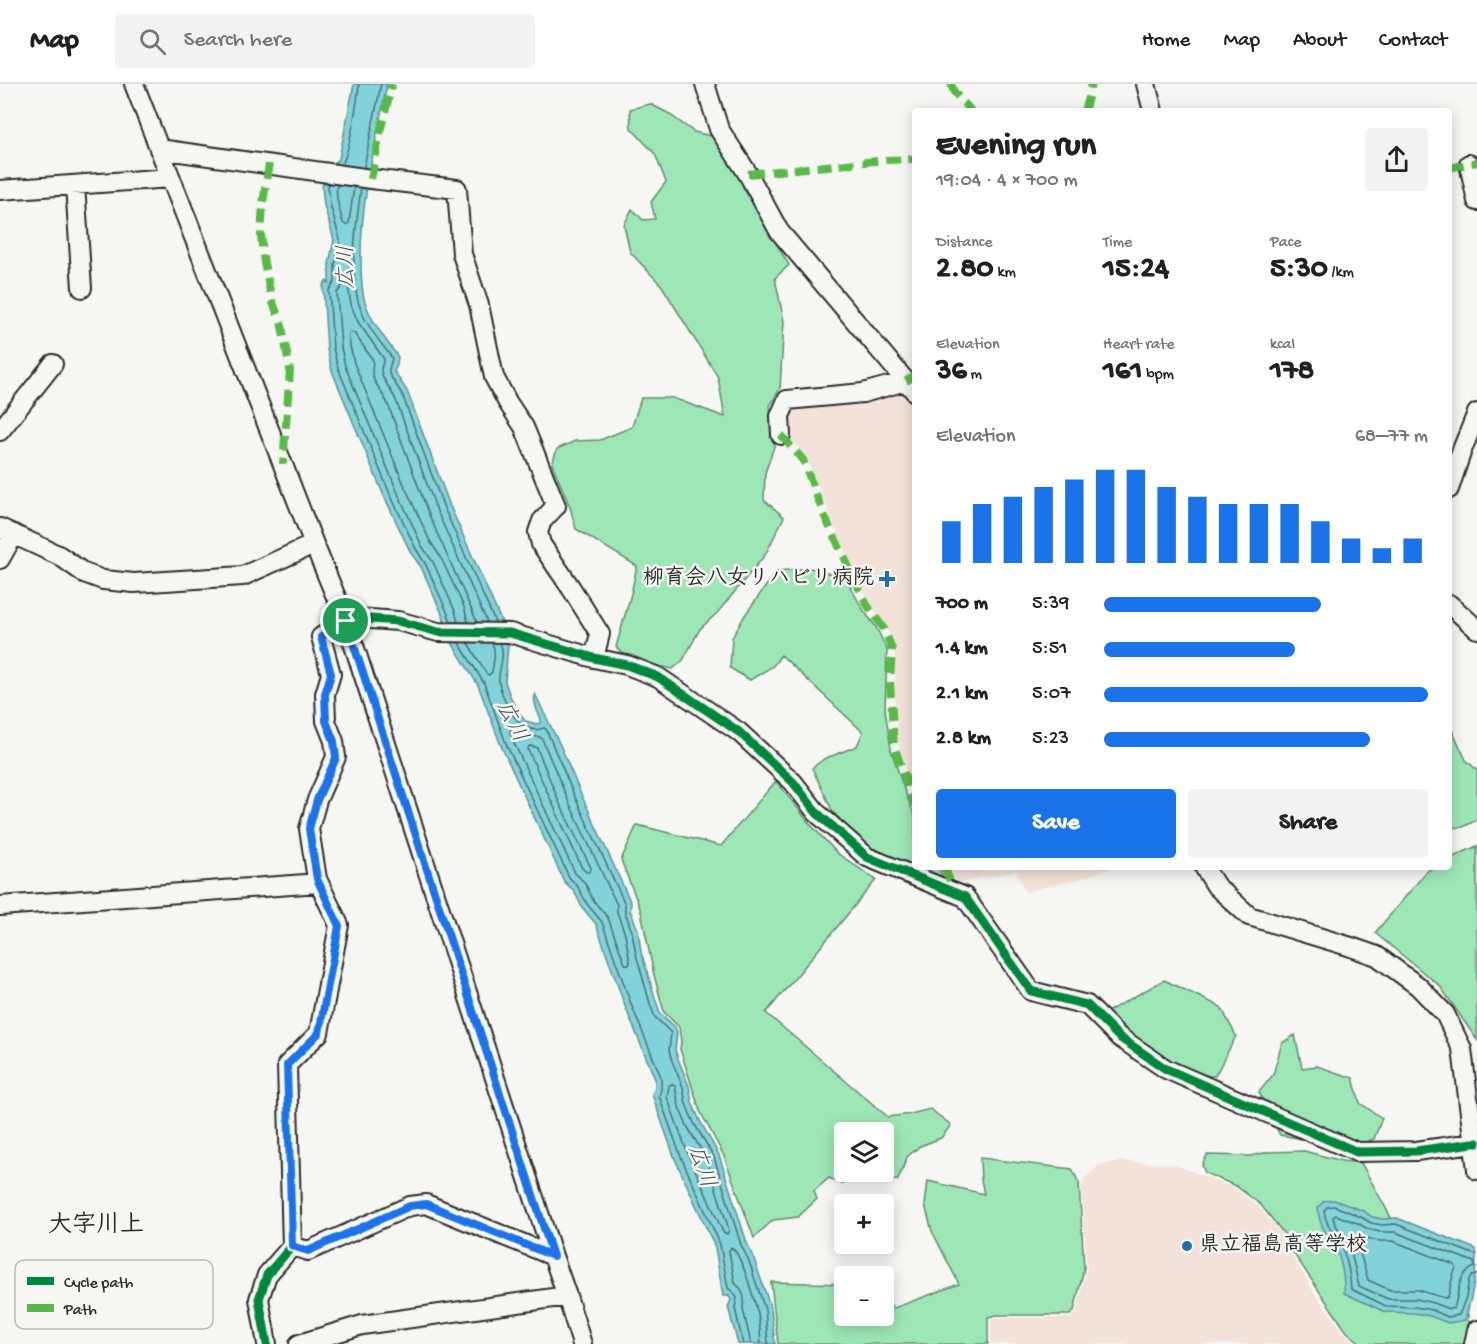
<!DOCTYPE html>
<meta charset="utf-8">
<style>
body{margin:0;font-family:"Gochi Hand","Klee One",sans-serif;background:#f2f2f2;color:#202124;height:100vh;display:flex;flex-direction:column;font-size:22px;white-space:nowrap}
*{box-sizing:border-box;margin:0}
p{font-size:20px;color:#757577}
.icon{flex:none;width:33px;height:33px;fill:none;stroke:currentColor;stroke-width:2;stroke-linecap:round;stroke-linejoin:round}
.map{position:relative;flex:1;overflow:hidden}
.panel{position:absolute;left:912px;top:24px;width:540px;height:762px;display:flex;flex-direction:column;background:#fff;border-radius:6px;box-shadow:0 3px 15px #0003}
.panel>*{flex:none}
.fabs{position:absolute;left:834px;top:1038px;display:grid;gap:12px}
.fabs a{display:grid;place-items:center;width:60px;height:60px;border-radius:6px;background:#fff;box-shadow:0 3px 15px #0003;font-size:30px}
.pin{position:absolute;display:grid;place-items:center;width:51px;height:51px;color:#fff;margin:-26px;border:3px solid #fff;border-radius:50%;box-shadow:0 2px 6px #0007}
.round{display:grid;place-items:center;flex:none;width:63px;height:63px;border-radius:6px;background:#f2f2f2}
.summary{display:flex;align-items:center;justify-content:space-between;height:102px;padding:0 24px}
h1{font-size:33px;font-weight:800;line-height:45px}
.metrics{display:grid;grid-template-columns:repeat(3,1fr);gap:9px;height:102px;padding:6px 24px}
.metrics div{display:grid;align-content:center}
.metrics b{font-size:30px;font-weight:800}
.metrics small{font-size:16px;font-weight:400}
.metrics p{font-size:16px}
.chart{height:168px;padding:12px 24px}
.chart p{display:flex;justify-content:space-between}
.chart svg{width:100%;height:108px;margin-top:6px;stroke:#1a73e8;stroke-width:6}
.button{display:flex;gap:12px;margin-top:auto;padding:12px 24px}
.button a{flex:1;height:69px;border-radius:6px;background:#1a73e8;color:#fff;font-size:24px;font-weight:800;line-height:69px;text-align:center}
.button a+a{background:#f2f2f2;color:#202124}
ul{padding:0 24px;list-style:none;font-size:20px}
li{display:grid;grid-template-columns:96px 72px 1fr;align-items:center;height:45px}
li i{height:15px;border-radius:8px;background:#1a73e8}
header{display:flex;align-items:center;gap:36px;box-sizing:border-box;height:84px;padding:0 30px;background:#fff;border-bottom:2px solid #e0e0e0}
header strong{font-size:28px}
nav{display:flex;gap:33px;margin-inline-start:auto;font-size:21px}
.search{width:420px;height:54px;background:#f2f2f2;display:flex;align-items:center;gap:15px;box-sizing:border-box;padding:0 21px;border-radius:6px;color:#757577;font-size:22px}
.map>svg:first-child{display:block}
.built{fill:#f2e2d9}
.green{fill:#9de7b6;stroke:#648970;stroke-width:1.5;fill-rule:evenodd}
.water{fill:#81d3d9;stroke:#5f9093;stroke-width:1.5}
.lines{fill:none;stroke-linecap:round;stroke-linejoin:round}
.shore{stroke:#4d6e71;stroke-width:1.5}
.minor-casing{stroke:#2b2b2b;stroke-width:22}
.minor{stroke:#f6f6f2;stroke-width:18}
.quiet{stroke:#58b947;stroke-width:8;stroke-dasharray:15 8;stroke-linecap:butt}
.cycleway-casing{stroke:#f6f6f2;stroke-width:13}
.cycleway{stroke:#00873e;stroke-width:9}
.route-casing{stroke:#fff;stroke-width:12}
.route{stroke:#1a73e8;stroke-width:8}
.poi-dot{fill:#1f6fb2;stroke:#f6f6f2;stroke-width:2}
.labels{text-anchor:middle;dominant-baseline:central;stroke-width:5;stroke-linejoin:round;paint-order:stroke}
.poi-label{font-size:21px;font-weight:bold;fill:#2b2b2b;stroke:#f6f6f2;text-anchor:end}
.water-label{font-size:22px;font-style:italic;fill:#405556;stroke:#f6f6f2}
.quarter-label{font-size:24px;font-weight:bold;fill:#2b2b2b;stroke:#f6f6f2}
.key{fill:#f6f6f2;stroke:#b9b9b6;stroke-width:1.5}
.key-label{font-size:16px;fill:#2b2b2b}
</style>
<header>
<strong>Map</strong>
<div class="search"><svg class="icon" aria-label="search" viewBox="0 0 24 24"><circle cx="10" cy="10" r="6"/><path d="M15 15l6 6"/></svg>Search here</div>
<nav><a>Home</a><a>Map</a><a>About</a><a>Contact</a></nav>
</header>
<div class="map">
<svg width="1477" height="1260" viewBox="0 0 1477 1260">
<rect width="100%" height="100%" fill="#f6f6f2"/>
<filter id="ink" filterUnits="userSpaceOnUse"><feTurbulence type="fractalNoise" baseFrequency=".0167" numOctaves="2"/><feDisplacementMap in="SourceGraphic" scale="12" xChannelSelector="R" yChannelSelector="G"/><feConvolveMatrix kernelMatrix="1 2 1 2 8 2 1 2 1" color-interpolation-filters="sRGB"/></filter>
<g filter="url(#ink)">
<!-- built -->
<path class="built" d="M904 308 915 321V714L899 663 895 623V561L887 544 870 519 846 470 808 377 785 347 787 324 860 316Z
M949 783H1114L1082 794 1025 808 1016 787 958 799Z
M1122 1077 1176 1081 1236 1105 1260 1124 1283 1152 1292 1172 1316 1211 1345 1250 1358 1260H991V1236L996 1234H1069L1075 1232 1087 1184 1081 1104 1085 1093 1100 1081Z"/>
<!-- green -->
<path class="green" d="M650 20 666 28 694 48 716 53 742 94 774 156 789 181 775 194 784 237 780 304 770 322 775 360 765 389 764 416 784 433 765 471 718 528 700 545 683 576 673 585 629 576 616 563 631 510 637 482 576 445 570 423 552 380 557 365 575 357 600 356 632 343 641 314H673L725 333 718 293 662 202 630 168 624 141 632 125 643 136 655 135 651 118 666 98 655 70 631 44 630 25Z
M810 484 845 494 864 527 876 543 887 566 885 625 891 666 904 705 915 733V783H938L946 800 869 766 833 728 812 684 824 675 857 662 863 648 781 571 773 582 750 596 730 584 732 554 745 531 777 487Z
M1449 642 1452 646 1466 676 1477 686V736L1463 743 1449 744Z
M776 697 811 741 837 769 876 796 766 929 888 1033 911 1030 930 1025 951 1041 941 1054 920 1062 907 1073 898 1096 867 1099 851 1090 842 1100 829 1094 814 1107 817 1115 798 1133 773 1136 754 1154 724 1072 700 1027 680 965 681 958 679 943 664 928 654 891 641 827 621 776 637 741 721 762ZM844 1048H884V1088H844Z
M1477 762V956L1440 902 1375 849 1427 787 1434 783H1449V775Z
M1164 896 1221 923 1236 952 1215 992C1173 992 1135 954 1103 930Z
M1295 951 1302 984 1317 982 1353 994 1360 1019 1382 1034 1374 1055 1361 1060 1326 1059 1280 1051 1259 1008 1273 991 1282 959Z
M1304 1067 1342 1077 1361 1079 1394 1139 1467 1226 1470 1246 1467 1260H1362L1347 1248 1292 1167 1284 1150 1261 1121 1236 1102 1205 1089 1202 1081 1207 1071 1250 1072 1269 1068Z
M980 1074 1072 1085 1079 1099 1084 1184 1074 1227 1070 1231H997L988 1233V1260H778L771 1198 844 1200V1232H884V1214L894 1224 959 1200 932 1147 925 1121 928 1097 984 1110 981 1096Z"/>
<!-- water -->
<path class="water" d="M354 0H387C376 58 360 118 361 177 361 191 361 205 365 218 371 238 386 256 398 273L397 281 394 287 407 307 450 422 503 541 504 554 508 561 505 598 510 612 517 626 525 637 537 640 540 639 541 635C537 628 533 617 535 610L560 661 580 708 631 819 630 826 638 846 641 868 657 920 660 929 675 943 677 948 675 966 678 975 689 1002 692 1018 700 1037 719 1071 747 1159 754 1175 771 1225 775 1260H738L728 1223 731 1216 729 1212H723L715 1163 675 1075 652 1010 655 1005V995L625 922 596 840 582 823 574 807 564 797 502 664 478 601 449 554 443 532 421 483 411 469 384 412 332 287 327 265 323 202 326 197 329 199V180L334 156 324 121 322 102 330 82 339 75Z
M1334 1116 1364 1127 1372 1133 1382 1135 1397 1134 1476 1165C1477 1190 1472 1212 1465 1236L1448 1239 1430 1232 1414 1229 1385 1228 1344 1209C1345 1196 1341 1174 1335 1163 1326 1149 1319 1142 1318 1124L1324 1117Z"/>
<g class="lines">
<!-- shore -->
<path class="shore" d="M342 80C349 70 358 15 359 0
M364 83 381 0
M329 100 328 103 330 120 340 156 335 181V198L329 206 333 264 338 284 390 410 416 465 426 481 448 530 451 538
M337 101C335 114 340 127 343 139L346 141 349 139 354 103
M361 104C356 143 346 199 365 235 372 249 383 261 392 274L389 285V290L402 310 444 424 495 538
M458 538 455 527 433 478 422 462 397 407 345 282 341 263 337 209 344 200 348 202 351 221 358 238 384 275 381 285 382 292 395 314 437 427 487 538
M468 538 464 523 441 474 430 457 405 403 354 279 350 262 349 250 351 248 354 249 373 276 372 287 374 296 387 318 429 431 477 538
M459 559 484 599 507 662 569 793 578 803 587 820 602 838 631 920 661 993V1006L659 1012 681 1073 720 1160 728 1204 734 1209 737 1214 735 1224 743 1260
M468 559 486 589 489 591 492 588C493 578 497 569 492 559
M500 559C506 571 498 585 499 598 502 617 520 654 544 644L546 645 574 711 625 820V828L632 848 636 870 651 923 655 933 671 949 669 966 672 977 683 1003 686 1020 694 1039 714 1073 741 1161 749 1177 765 1226 768 1260
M512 645 525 652 540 653 542 655 567 714 617 821V828L625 850 630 878 629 881 625 880 608 834 593 816 585 799 575 789 514 659 510 648Z
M529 662 535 663 537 664 559 718 591 784 589 788H586L582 784 528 666Z
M671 1000 675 1002 679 1023 687 1042 707 1076 729 1146 727 1150 723 1148 688 1070 667 1013 669 1002Z
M1336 1131 1357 1139 1368 1145 1380 1148H1395L1474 1178 1475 1183C1456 1190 1460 1208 1454 1224L1449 1225 1433 1219 1416 1215H1388L1359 1202 1349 1160 1335 1140 1333 1133Z
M1358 1152 1379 1157H1393L1455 1181 1456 1184 1453 1191 1448 1213 1445 1214 1418 1206H1390L1368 1196 1356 1155Z
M1477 1170H1473L1396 1140 1382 1141 1371 1139 1361 1133 1342 1125 1334 1122 1327 1123 1324 1127C1326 1143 1335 1149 1341 1162 1347 1173 1350 1193 1351 1205L1386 1222 1415 1223 1432 1226 1448 1233 1459 1231 1466 1213 1469 1195 1472 1192 1477 1191
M751 1260 743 1225 744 1213 741 1205 735 1199 729 1167 731 1163C742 1170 753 1212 757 1226 760 1237 760 1249 761 1260"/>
<!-- minor casing -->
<g class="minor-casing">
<path id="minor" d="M134 0 314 460 346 537 553 1172 567 1212 582 1260
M705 0 719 45 748 90 779 147 915 308
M1146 0 1153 27
M159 65 371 95 457 105 462 170 479 221 494 293 508 319 524 343 556 422 542 437 538 448 541 460 571 504 600 550 594 574
M1469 80 1477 117
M75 101 82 204
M0 106 171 94
M0 347 53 280
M781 351 780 332 787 316 863 309 906 297
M1449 405 1462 366 1477 329
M0 444 60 472 84 489 103 496 134 499 243 492 314 460
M0 475 14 450
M1449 520 1477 545
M1204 783 1216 802 1249 832 1348 862 1377 872 1418 902 1445 930 1462 965 1477 1086
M0 822 319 799
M292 1162 308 1167 410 1122 426 1120 553 1172
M267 1260 259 1215 267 1191 292 1162 287 981 319 949 339 841 317 795 309 745 317 716 336 673 334 657 326 637 325 610 331 590 321 553 346 537 357 534 398 537 438 548 510 549 594 574 627 581 658 593 739 648 793 698 817 729 867 773 965 813 1031 907 1087 921 1119 953 1166 985 1357 1068 1416 1067 1473 1059H1477
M299 1260 362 1241 567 1212
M1474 1260 1477 1246"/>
</g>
<!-- minor -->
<use href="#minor" class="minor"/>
<!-- quiet -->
<path class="quiet" d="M951 0 954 8 971 27
M1084 27 1092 0
M269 80 263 119 261 152 264 179 272 216 282 242 290 286 283 380
M1449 84 1477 78
M748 90 886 76 915 75
M371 95 381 44 392 0
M906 297 915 292
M781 351 803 376 824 431 867 521 884 545 892 565 890 597 894 662 915 722
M944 783 956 810"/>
<!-- cycleway casing -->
<g class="cycleway-casing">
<path id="cycleway" d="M267 1260 259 1215 267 1191 292 1162 287 981 319 949 339 841 317 795 309 745 317 716 336 673 334 657 326 637 325 610 331 590 321 553 346 537 357 534 398 537 438 548 510 549 594 574 627 581 658 593 739 648 793 698 817 729 867 773 965 813 1031 907 1087 921 1119 953 1166 985 1357 1068 1416 1067 1473 1059H1477"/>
</g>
<!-- cycleway -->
<use href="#cycleway" class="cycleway"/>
</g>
</g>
<g class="lines" filter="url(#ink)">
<!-- route casing -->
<g class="route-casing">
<path id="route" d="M346 537 553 1172 426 1120 410 1122 308 1167 292 1162 287 981 319 949 339 842 317 795 309 745 317 716 336 674 334 657 326 637 325 610 331 590 321 553Z"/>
</g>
<!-- route -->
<use href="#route" class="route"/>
</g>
<!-- markers -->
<g class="poi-dot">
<path d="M884 486h6v6h6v6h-6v6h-6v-6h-6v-6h6z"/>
<circle cx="1187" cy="1162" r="6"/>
</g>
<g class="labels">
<!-- poi labels -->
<g class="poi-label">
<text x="874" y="495">柳育会八女リハビリ病院</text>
<text x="1199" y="1162" text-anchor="start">県立福島高等学校</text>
</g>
<!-- water labels -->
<g class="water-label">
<text transform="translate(348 183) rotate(-91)">広川</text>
<text transform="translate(510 638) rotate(62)">広川</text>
<text transform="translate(700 1083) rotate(71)">広川</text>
</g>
<!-- quarter labels -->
<g class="quarter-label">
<text x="96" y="1142">大字川上</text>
</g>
</g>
<!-- legend -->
<rect x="15" y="1176" width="198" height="69" rx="9" class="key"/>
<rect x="27" y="1193" width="27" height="8" fill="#00873e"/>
<rect x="27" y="1220" width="27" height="8" fill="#58b947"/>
<g class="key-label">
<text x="64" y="1203">Cycle path</text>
<text x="64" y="1230">Path</text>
</g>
</svg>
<div class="fabs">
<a><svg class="icon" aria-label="layers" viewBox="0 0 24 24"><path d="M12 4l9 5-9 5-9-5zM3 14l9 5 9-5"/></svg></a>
<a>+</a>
<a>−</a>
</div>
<div class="pin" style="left:346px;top:537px;background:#1e9e55"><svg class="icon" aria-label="arrive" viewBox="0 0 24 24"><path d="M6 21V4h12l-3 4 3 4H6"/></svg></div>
<section class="panel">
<div class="summary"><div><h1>Evening run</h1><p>19:04 · 4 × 700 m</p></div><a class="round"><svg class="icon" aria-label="share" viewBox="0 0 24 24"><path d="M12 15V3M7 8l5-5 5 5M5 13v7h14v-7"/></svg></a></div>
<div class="metrics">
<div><p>Distance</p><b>2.80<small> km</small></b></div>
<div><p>Time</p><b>15:24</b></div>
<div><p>Pace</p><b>5:30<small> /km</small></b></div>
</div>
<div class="metrics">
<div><p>Elevation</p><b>36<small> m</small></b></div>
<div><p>Heart rate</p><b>161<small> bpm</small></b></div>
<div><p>kcal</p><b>178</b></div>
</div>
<div class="chart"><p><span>Elevation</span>68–77 m</p>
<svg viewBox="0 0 160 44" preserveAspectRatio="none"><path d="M5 44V27M15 44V20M25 44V17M35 44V13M45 44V10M55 44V6M65 44V6M75 44V13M85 44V17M95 44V20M105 44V20M115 44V20M125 44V27M135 44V34M145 44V38M155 44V34"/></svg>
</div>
<ul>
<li><b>700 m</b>5:39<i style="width:67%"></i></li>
<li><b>1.4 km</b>5:51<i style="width:59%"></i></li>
<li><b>2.1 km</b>5:07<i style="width:100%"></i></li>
<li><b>2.8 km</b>5:23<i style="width:82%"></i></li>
</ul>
<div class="button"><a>Save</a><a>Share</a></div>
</section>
</div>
